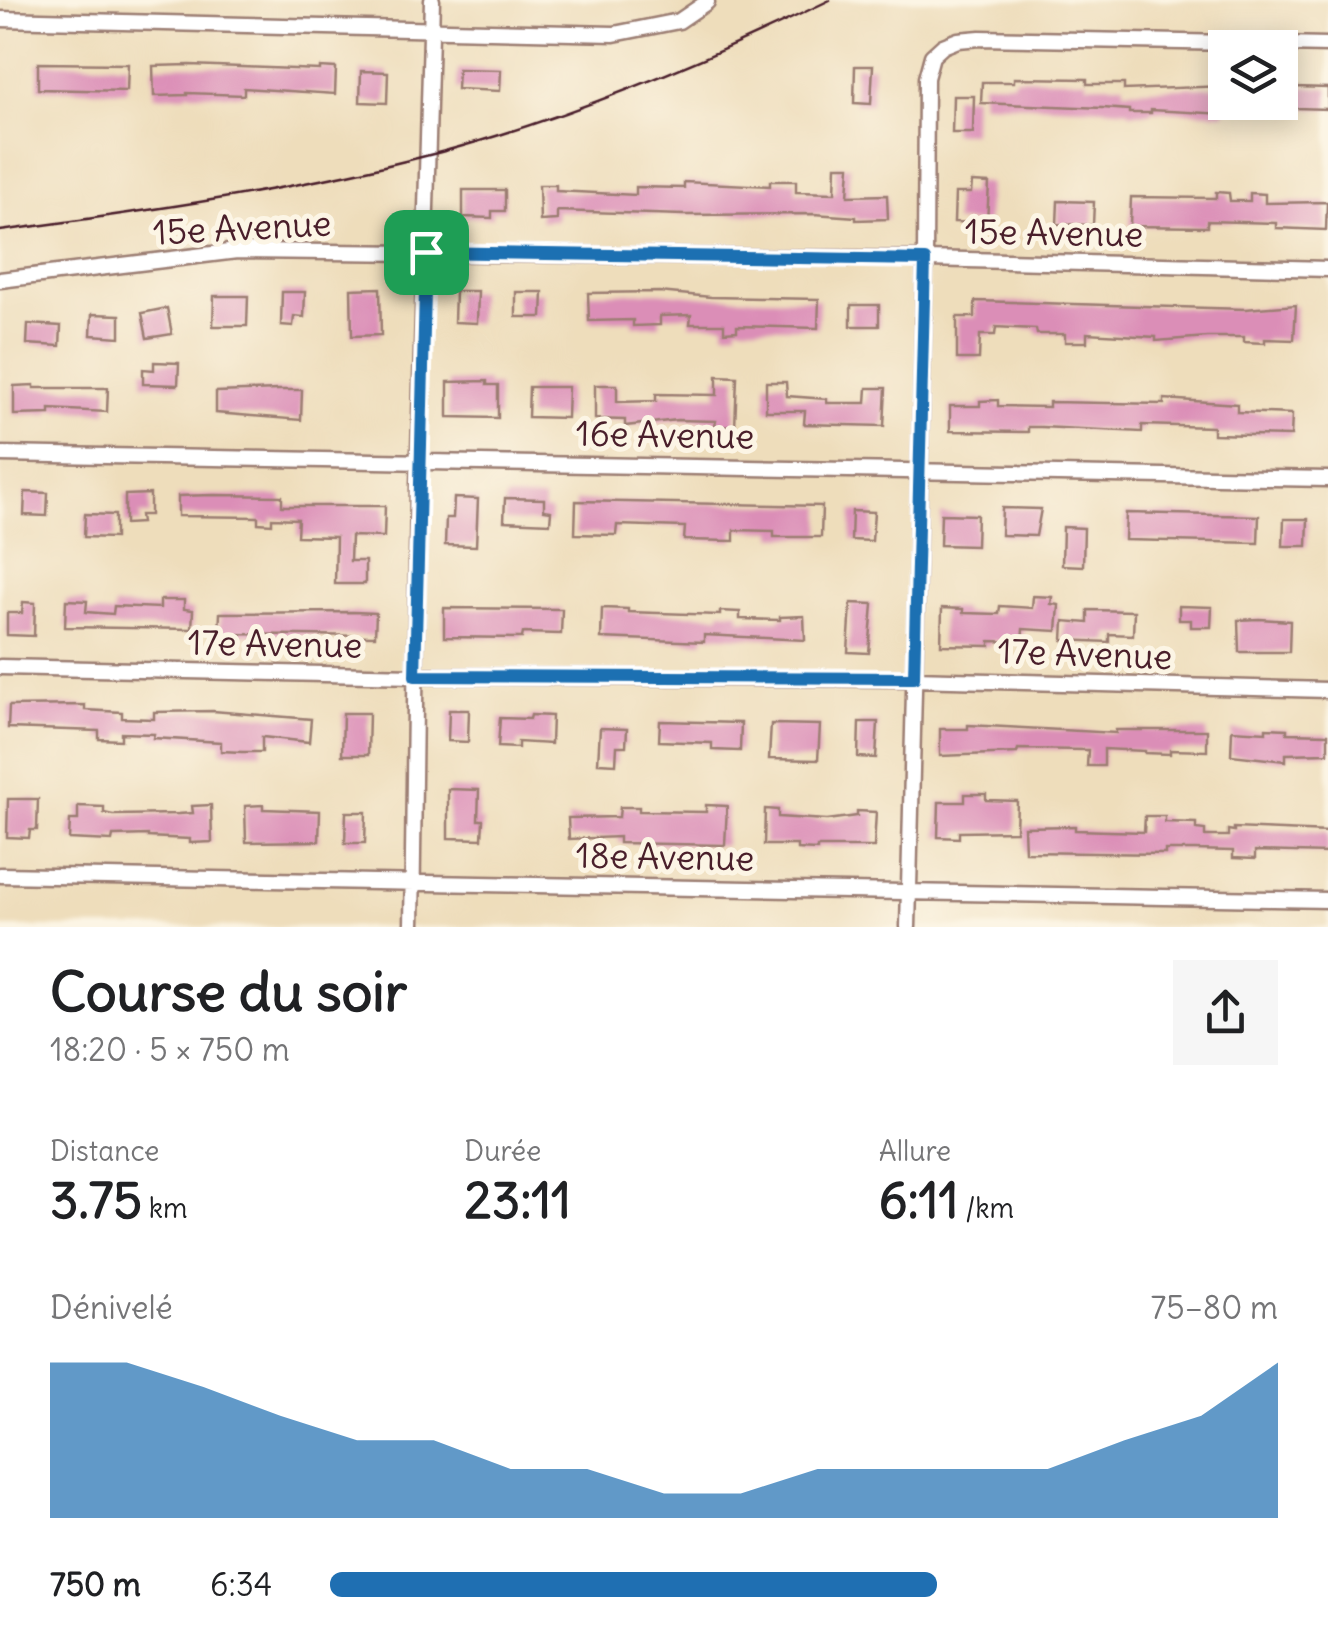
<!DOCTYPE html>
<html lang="fr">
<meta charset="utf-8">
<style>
body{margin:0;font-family:Delius,sans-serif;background:#f6f6f6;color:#202124;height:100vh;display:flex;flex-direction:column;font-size:38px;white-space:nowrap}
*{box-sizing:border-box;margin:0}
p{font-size:32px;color:#757577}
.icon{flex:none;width:55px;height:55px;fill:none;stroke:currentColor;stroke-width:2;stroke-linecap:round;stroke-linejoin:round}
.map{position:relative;height:927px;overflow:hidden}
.side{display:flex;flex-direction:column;background:#fff;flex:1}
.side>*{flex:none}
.controls{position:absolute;left:1208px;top:30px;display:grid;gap:20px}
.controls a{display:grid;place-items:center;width:90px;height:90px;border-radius:0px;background:#fff;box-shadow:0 5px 25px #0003;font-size:50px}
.pin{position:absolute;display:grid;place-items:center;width:85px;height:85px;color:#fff;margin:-42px;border-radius:20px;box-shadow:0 5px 15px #0006}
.round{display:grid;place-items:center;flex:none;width:105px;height:105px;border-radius:0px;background:#f6f6f6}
.head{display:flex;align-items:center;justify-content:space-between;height:170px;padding:0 50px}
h1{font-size:55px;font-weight:700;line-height:75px}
.figures{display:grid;grid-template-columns:repeat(3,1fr);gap:15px;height:170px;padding:10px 50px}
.figures div{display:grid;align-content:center}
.figures b{font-size:50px;font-weight:700}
.figures small{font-size:28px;font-weight:400}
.figures p{font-size:28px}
.chart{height:280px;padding:20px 50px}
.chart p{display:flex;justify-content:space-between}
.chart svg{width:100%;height:180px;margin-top:10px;fill:#1f6fb2;opacity:.7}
ul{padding:0 50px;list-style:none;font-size:32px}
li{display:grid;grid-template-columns:160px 120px 1fr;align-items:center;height:75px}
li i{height:25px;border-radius:12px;background:#1f6fb2}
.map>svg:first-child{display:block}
.building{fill:#db8eb7}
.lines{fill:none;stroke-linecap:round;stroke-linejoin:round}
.street-casing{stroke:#9c7e73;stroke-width:19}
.street{stroke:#fff;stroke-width:14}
.tram{stroke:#4a1f2b;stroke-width:2.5}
.route-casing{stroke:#fff;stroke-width:20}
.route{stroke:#1f6fb2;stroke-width:12}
.labels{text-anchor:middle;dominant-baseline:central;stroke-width:10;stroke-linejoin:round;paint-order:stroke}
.street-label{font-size:35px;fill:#4a1f2b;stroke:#fcf5e5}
</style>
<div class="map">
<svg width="1328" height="927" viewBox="0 0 1328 927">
<rect width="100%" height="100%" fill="#fcf5e5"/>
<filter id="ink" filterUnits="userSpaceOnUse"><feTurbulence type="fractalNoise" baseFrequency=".01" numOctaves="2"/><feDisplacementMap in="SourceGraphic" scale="20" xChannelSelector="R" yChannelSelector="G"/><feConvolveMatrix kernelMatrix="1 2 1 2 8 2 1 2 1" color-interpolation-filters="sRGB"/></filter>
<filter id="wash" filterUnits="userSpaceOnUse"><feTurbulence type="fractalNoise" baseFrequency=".0048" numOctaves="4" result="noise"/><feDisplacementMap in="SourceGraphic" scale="40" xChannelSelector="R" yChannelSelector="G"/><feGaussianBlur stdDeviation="2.25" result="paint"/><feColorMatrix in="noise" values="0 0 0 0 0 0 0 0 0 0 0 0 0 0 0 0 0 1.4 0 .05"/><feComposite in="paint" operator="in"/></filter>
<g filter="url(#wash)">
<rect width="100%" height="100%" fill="#edb"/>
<g id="blocks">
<!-- building -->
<path class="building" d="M38 63 128 64 127 91 38 89Z
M190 65 320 70V67L336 68 335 94 244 88V95L187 93V95L154 96 153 66Z
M855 66H873L871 104 854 103Z
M458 69 501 70 500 91 457 89Z
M361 71 388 72 387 103 360 102Z
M1014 78 1087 79V84H1124V90L1225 86V114L1151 110V113H1129V110L1103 108 981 103 982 82H1014Z
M1295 87 1328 88V109L1295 108Z
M953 96H974L973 133H952Z
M836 166H850L848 196 887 195 888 219 856 220V217L814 214 684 215 557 211V220L540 221 539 185H556V191L636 195V187L684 188V182L770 186V181H796V192L835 193Z
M972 182 989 183 987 223 954 222 955 193H971Z
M463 190H505V211H492V218L463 217Z
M1216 192 1229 193 1230 201H1250V193L1265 194V203L1327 202 1326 230 1276 228V223L1207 221V227L1130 226 1131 197 1216 198Z
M1058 201 1094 202 1093 225 1057 224Z
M380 288 381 335 352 336 351 289Z
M455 291H478L477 323 454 322Z
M282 292H305L304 317 294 316 293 326 281 325Z
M516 292H543L542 317H516Z
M659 292 711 297 819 299 818 328 737 326V331L724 332V324H690L691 315 660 316V325L633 326V320L589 321 588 293Z
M214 296H248L247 326H213Z
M975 301 1245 309 1296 305 1294 340 1265 339V343L1244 342V337H1207L1156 341V337L1087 333V342H1065V334H1037L1036 329 996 327 995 335H980L979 359H957V317H975Z
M851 305H879V326H851Z
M167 308 172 334 147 338 142 313Z
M92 314 120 315V337L91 335Z
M28 324 61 326 60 346 27 344Z
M154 362 179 363 178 385 143 384V369L154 370Z
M717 376 737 377 735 427 715 426 716 421 677 420 625 426V420L595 419V385H617V402L656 401V394L717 395Z
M487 381V385H498V418L448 417V382Z
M766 382H786L787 396 827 399V403H866L867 388H886L884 426 804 424 805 411H766Z
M34 385V388H108L107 412 50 409V414L14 415V386Z
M529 387H568L567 418 528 417Z
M278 390H302L301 420 216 413V392Z
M1164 399 1237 404V412L1292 414 1291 436 1213 434V427L1142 425V432L1041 427H1028V432L950 431V406H980V401L998 400V406L1049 407V402L1164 404Z
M25 492 48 493 47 516 24 515Z
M150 494V515H140L141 523 125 524V495Z
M214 495 282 496V506H385L384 537 351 536 350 561H365V584H335L336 537 297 536 298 519 272 518V524L258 523V517L178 516V496Z
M454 498 478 499 476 546 445 545 446 518H453Z
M505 498 544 499V510L551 511 550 523 504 521Z
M576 501 822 506 821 537H774V531L734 530V541L684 540 685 527 617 525 616 535 575 534Z
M1002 508 1041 509 1036 536 1001 535Z
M852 511 874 512 872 541 851 540Z
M1126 513 1259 516 1258 543 1125 540Z
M85 514 115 515V538L84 537Z
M941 514 977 515 976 546 940 545Z
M1284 519H1308L1307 546H1283Z
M1063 527 1084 528 1083 566 1062 565Z
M1033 596 1052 597 1051 604 1059 605 1057 631 1023 629 1022 642 990 641V646L941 645 942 608 963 609V613L999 614 1000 606 1032 608Z
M66 600 87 601 86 612 113 614 114 606 160 608V600H184V609L193 610 192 629 65 627Z
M23 602 35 603 34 636 7 635V613H22Z
M851 603 873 604 869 653 848 652Z
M1179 606 1212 607 1211 627H1191V620H1179Z
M444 608 562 609 561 634 523 633 522 638 444 637Z
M602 608 628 609V612L720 615V611L740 612V619L780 620V617L804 616 805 640 704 635V642L601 638Z
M1088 610 1134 611 1133 635 1109 634V642L1063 640 1064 621 1088 623Z
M353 612 376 613 375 636 219 634 220 613Z
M1259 619 1290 621 1289 652H1239L1238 620Z
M85 705V710L122 712V718L154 719V712L213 711 311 719 309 742 262 737V752H242L221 751V742L153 738 154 734 121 733V740L99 739V731L8 728 9 706Z
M449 710H469L468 742 448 741Z
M343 713H369L368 755H342Z
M531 715 552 716 551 744 518 742V748L498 747 500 718 530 719Z
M660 721 741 723 740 751 712 750V743L659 741Z
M859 722H878L876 758 858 757Z
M771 724 820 725 818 760 769 759Z
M968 725 1116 733V730H1207V751L1170 750V754L1145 753V751L1104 749V766H1087L1088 750 1018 749 1017 753 940 756V729H968Z
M600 728 627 729 626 746H617L616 764 598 763Z
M1266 728 1287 729V733L1328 734V753L1286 754V761L1231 755 1232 730 1266 732Z
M448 789 479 790 478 820H483L482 839 448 838Z
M965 794H986V800L1017 801 1016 831 959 832V838L938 837 939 802H965Z
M8 799H38L37 830H30L29 838 7 837Z
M211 805 212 842 190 843V839L148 837V835L113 836 112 841 69 839 70 820H78V806L104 807V813L113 815 178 814 193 813 192 806Z
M263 805V809L320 811 319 841 246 842 245 806Z
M706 805 727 806 725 845 619 843V837L569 839 568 818 619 817 620 807H639V811L706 812Z
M765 809 778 810V817L827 820 857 816V811L876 812 874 847H817V850L797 849V845H764Z
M346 812H366L365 843H345Z
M1145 816H1165V822L1196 823V829L1205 830V836H1228V830L1234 831V828L1328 832V853L1255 851V859L1233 858V851L1195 850H1165V854L1025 852 1024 827 1075 826V830L1144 832Z"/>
</g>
</g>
<g filter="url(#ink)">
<use href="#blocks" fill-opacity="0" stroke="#9c7e73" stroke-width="2.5"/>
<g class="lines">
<!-- street casing -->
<g class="street-casing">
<path id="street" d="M0 19 614 34 679 21 707 2
M0 280 237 251 925 259 1328 269
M0 454 1328 479
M0 667 415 676 913 679 1328 690
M0 875 1328 900
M412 927 418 485 432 0
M908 927 925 259 926 78 932 56 943 46 958 40 980 38 1328 45"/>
</g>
<!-- street -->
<use href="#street" class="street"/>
<!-- tram -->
<path class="tram" d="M0 231C149 211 296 190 441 152 575 116 705 61 830 0"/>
</g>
</g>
<g class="lines" filter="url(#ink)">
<!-- route casing -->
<g class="route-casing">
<path id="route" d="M426 252 925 260 914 678 415 676Z"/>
</g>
<!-- route -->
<use href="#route" class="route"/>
</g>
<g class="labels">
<!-- street labels -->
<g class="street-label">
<text transform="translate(242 227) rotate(-3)">15e Avenue</text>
<text transform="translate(1054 232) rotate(1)">15e Avenue</text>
<text transform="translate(665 434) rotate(1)">16e Avenue</text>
<text transform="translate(275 643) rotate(1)">17e Avenue</text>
<text transform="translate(1085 653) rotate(2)">17e Avenue</text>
<text transform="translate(665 856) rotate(1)">18e Avenue</text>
</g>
</g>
</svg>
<div class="controls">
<a><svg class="icon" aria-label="layers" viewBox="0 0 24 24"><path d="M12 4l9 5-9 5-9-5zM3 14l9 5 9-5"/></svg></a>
</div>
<div class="pin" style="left:426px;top:252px;background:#1e9e55"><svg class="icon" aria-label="arrive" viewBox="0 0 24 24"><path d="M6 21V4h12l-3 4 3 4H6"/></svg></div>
</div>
<section class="side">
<div class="head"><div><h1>Course du soir</h1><p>18:20 · 5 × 750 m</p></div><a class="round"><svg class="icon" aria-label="share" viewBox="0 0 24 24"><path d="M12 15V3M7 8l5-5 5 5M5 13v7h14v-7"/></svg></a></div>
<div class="figures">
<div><p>Distance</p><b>3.75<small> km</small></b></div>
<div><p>Durée</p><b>23:11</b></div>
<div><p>Allure</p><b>6:11<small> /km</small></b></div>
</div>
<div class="chart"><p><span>Dénivelé</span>75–80 m</p>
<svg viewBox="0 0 160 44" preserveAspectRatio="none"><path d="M0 44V6L10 6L20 12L30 19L40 25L50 25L60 32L70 32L80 38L90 38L100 32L110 32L120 32L130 32L140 25L150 19L160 6V44z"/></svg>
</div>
<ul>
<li><b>750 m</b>6:34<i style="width:64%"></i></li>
</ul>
</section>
